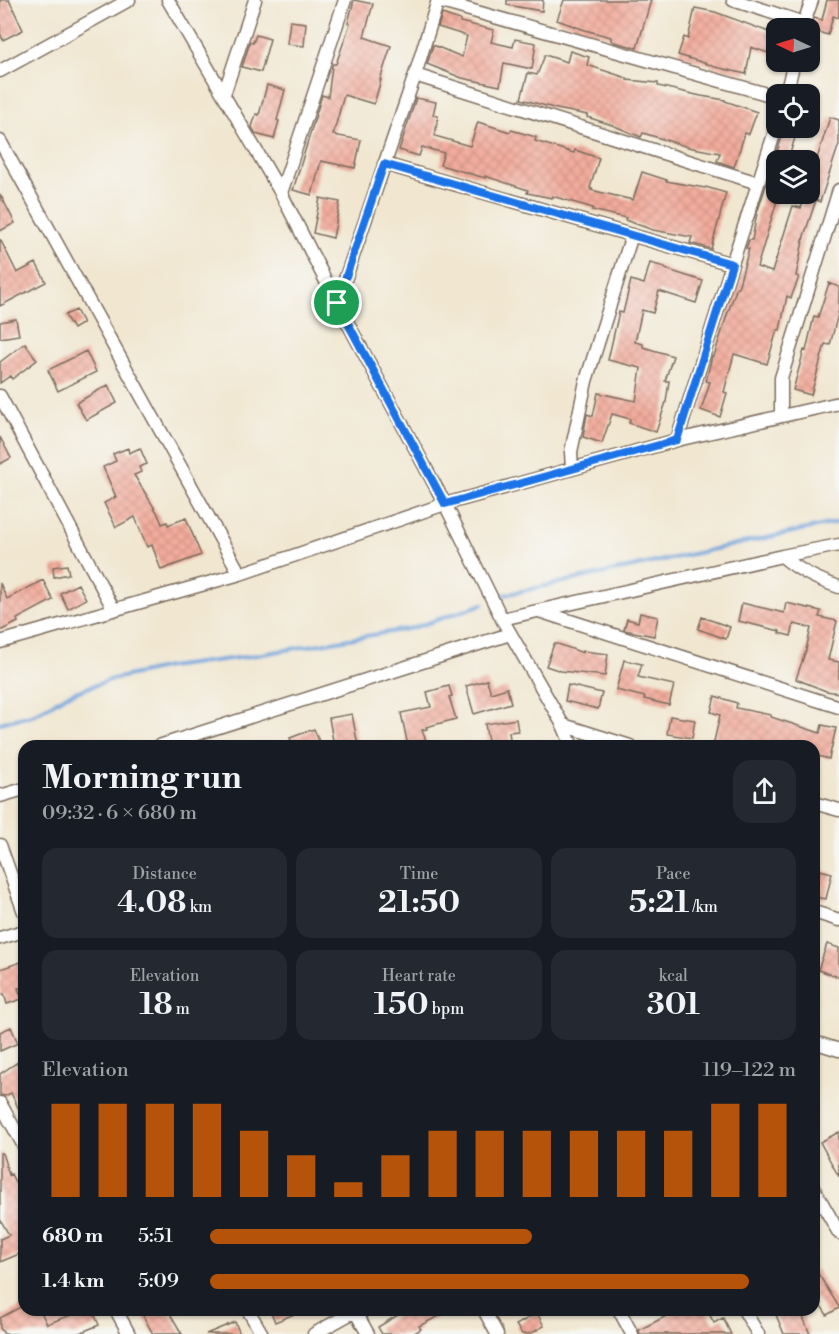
<!DOCTYPE html>
<meta charset="utf-8">
<style>
body{margin:0;font-family:"Libre Bodoni",serif;background:#242831;color:#f1f3f6;height:100vh;display:flex;flex-direction:column;font-size:22px;white-space:nowrap}
*{box-sizing:border-box;margin:0}
p{font-size:20px;color:#9ea1a6}
.icon{flex:none;width:33px;height:33px;fill:none;stroke:currentColor;stroke-width:2;stroke-linecap:round;stroke-linejoin:round}
.map{position:relative;flex:1;overflow:hidden}
.details{position:absolute;left:18px;top:740px;width:802px;height:576px;display:flex;flex-direction:column;background:#171b24;border-radius:18px;box-shadow:0 2px 4px #0004}
.details>*{flex:none}
.needle{width:39px;rotate:274deg}
.tools{position:absolute;left:766px;top:18px;display:grid;gap:12px}
.tools a{display:grid;place-items:center;width:54px;height:54px;border-radius:12px;background:#171b24;box-shadow:0 2px 4px #0004;font-size:30px}
.pin{position:absolute;display:grid;place-items:center;width:51px;height:51px;color:#fff;margin:-26px;border:3px solid #fff;border-radius:50%;box-shadow:0 2px 6px #0007}
.round{display:grid;place-items:center;flex:none;width:63px;height:63px;border-radius:18px;background:#242831}
.summary{display:flex;align-items:center;justify-content:space-between;height:102px;padding:0 24px}
h1{font-size:33px;font-weight:700;line-height:45px}
.stats{display:grid;grid-template-columns:repeat(3,1fr);gap:9px;height:102px;padding:6px 24px}
.stats div{display:grid;align-content:center;border-radius:15px;background:#242831;text-align:center}
.stats b{font-size:30px;font-weight:700}
.stats small{font-size:16px;font-weight:400}
.stats p{font-size:16px}
.chart{height:168px;padding:12px 24px}
.chart p{display:flex;justify-content:space-between}
.chart svg{width:100%;height:108px;margin-top:6px;stroke:#b45309;stroke-width:6}
ul{padding:0 24px;list-style:none;font-size:20px}
li{display:grid;grid-template-columns:96px 72px 1fr;align-items:center;height:45px}
li i{height:15px;border-radius:8px;background:#b45309}
.map>svg:first-child{display:block}
.lines{fill:none;stroke-linecap:round;stroke-linejoin:round}
.stream{stroke:#6ea1da;stroke-width:4}
.building{fill:url(#building-cross-hatch)}
.minor-casing{stroke:#7b6c5d;stroke-width:15}
.minor{stroke:#fff;stroke-width:12}
.route-casing{stroke:#fff;stroke-width:12}
.route{stroke:#1a73e8;stroke-width:8}
</style>
<div class="map">
<svg width="839" height="1334" viewBox="0 0 839 1334">
<defs>
<pattern id="building-cross-hatch" width="8" height="8" patternUnits="userSpaceOnUse" patternTransform="scale(1.5)"><rect width="8" height="8" fill="#f2ac9c"/><path d="M0 0l8 8M0 8l8-8" fill="none" stroke="#d09486"/></pattern>
</defs>
<rect width="100%" height="100%" fill="#f6f6f2"/>
<filter id="ink" filterUnits="userSpaceOnUse"><feTurbulence type="fractalNoise" baseFrequency=".0167" numOctaves="2"/><feDisplacementMap in="SourceGraphic" scale="12" xChannelSelector="R" yChannelSelector="G"/><feConvolveMatrix kernelMatrix="1 2 1 2 8 2 1 2 1" color-interpolation-filters="sRGB"/></filter>
<filter id="wash" filterUnits="userSpaceOnUse"><feTurbulence type="fractalNoise" baseFrequency=".008" numOctaves="4" result="noise"/><feDisplacementMap in="SourceGraphic" scale="24" xChannelSelector="R" yChannelSelector="G"/><feGaussianBlur stdDeviation="1.35" result="paint"/><feColorMatrix in="noise" values="0 0 0 0 0 0 0 0 0 0 0 0 0 0 0 0 0 1.4 0 .05"/><feComposite in="paint" operator="in"/></filter>
<g filter="url(#wash)">
<rect width="100%" height="100%" fill="#f1e7d1"/>
<g class="lines">
<!-- stream -->
<path class="stream" d="M504 595 839 522
M0 723 35 714 67 695 113 679 168 667 245 657 413 628 483 604"/>
</g>
<g id="blocks">
<!-- building -->
<path class="building" d="M0 0H9L23 30 3 40 0 33Z
M354 0 373 4 364 37 391 46 380 80H381L374 104 344 95 333 135 361 140 355 168 321 161 312 195 293 190 322 95 328 97 332 66 333 64H336L350 24 348 23Z
M507 0H543L542 11 507 5Z
M564 0H651L637 48 614 42 611 40V37L585 30 557 20Z
M827 0H839V18L833 16 828 35 811 30 814 18 822 20Z
M695 8 715 12 777 35V56L751 47 746 74 711 66V65L678 55 684 37 688 39Z
M442 14 460 20V22L494 30 491 42 513 47 515 39 536 43 532 69 504 63 500 86 462 78 427 64 433 45 462 57 467 36 438 27Z
M290 21 306 23 304 46 287 44Z
M256 35 270 39 261 72 242 67 250 42 253 43Z
M570 51 589 57 587 65 627 78V80L658 83V86L701 96 725 100V101L757 112 749 134 745 133 734 167 717 161 720 153 688 147 643 133 641 137 612 125 587 117 588 115 557 109 521 99 528 73 537 75 545 55 567 62Z
M267 85 285 90 277 120 279 121 274 139 256 134 252 127 256 114 259 115Z
M416 98 436 102 433 115 438 116 435 136 470 146 478 122 510 132 511 130 536 137 535 141 574 153 575 150 599 158 590 188 592 189 591 190 633 200 642 172 667 180 666 181 705 188 706 187 726 193 711 249 690 243 692 237 653 230 625 220 626 218 592 210 593 208 552 196V198L527 193 528 190 485 176V178L440 165 444 153 422 147 419 156 399 150Z
M830 117 839 120V144L820 202 816 200 804 236 796 276 799 277 791 298 787 296 780 330H777L767 364 734 354 724 392 727 393 720 417 701 410 710 382 706 381 712 356H714L728 312 737 287 738 288 749 249 746 248 749 240H752L757 213 785 128H798L788 160H777V194H779L757 267 772 272 793 206 801 208 806 194H810V181Z
M0 194 15 223 0 231Z
M320 198 340 202 333 238 313 233Z
M0 239 17 273 36 263 46 282 0 306Z
M650 263 665 267V269L703 281 696 303 659 291 653 313 642 310 635 342 643 344V347L673 356 665 381H669L666 402 656 432 629 423 630 419 612 414 602 443 583 437 587 414 593 416 598 393 636 401 641 368 608 360 619 312 623 313 631 280 644 284Z
M829 283 839 287V310L830 345 825 344 811 395 793 390 804 350 806 351 814 316 818 317Z
M76 310 83 323 73 329 65 315Z
M16 319 19 335 0 338V322Z
M25 343 37 360 12 379 10 376 0 383V362Z
M86 351 96 372 58 391 48 370Z
M108 385 117 403 86 420 76 403Z
M0 437 11 458 0 464Z
M128 448 129 453 140 448 147 464 139 467 141 472 134 475 157 512 162 524 167 522 168 525 186 518 201 555 161 570 152 545 147 547 135 517 116 527 104 503 116 497 103 467 116 461 113 454Z
M67 565 69 574 54 577 53 567Z
M43 580 53 600 17 619 18 622 0 631V583L7 599Z
M78 584 86 599 68 609 60 593Z
M742 603 784 613 786 603 821 611 819 617 837 621 828 660 839 662V693L826 691 796 679 806 650 811 628 794 624 791 636 779 633 780 631 738 621Z
M640 613 658 617 654 636 624 630 627 619 638 622Z
M702 617 730 627 726 639 698 629Z
M554 644H558L583 653V651L608 654 605 676 561 671 546 666Z
M624 660 642 664 638 677 674 685 669 705 644 699 645 697 616 690Z
M487 680 491 693 507 688 511 703 474 714 466 686Z
M568 685 602 693 598 709 565 701Z
M449 686 452 696 449 697 456 719 426 727 427 729 422 730 428 746H408L401 713 431 707 427 692Z
M715 696 737 703 736 708 771 715V717L820 733 822 725 836 728 829 759 814 755V746H713L720 715 711 712Z
M352 714 358 746H334L329 718Z
M670 716 695 720 692 738 667 734Z
M516 719 518 731 509 732 511 746H489L485 724Z
M314 729 321 746H293L290 738Z
M820 870 832 873 826 899 814 897V880L818 881Z
M827 944 839 948V977L818 970Z
M24 961V987L18 988 22 999 7 1004 4 994 0 995V969Z
M11 1027 18 1043 0 1051V1032Z
M24 1058V1120L11 1093 5 1096 0 1095V1074Z
M839 1132V1177L820 1142Z
M0 1153H2L9 1175 11 1174 24 1201V1252L0 1262V1239L9 1235 0 1219Z
M814 1267 839 1307V1308L827 1315 814 1295Z
M24 1305V1310H40L47 1324 84 1310 86 1314 93 1311 99 1325 77 1334H4L0 1328V1318Z
M140 1310H168L182 1334H153Z
M270 1310H304L275 1322Z
M406 1310H451L419 1326 421 1329 413 1334H382L378 1327Z
M678 1310H707L714 1323 723 1318 731 1334H640L639 1330Z
M774 1310H800L810 1334H784Z
M537 1313 544 1326 530 1334H522L516 1325Z
M235 1322 240 1334H206Z"/>
</g>
</g>
<g filter="url(#ink)">
<use href="#blocks" fill-opacity="0" stroke="#7b6c5d" stroke-width="1.5"/>
<g class="lines">
<!-- minor casing -->
<g class="minor-casing">
<path id="minor" d="M168 0 281 193 337 303 445 504 502 619 563 725 572 746
M733 0 804 23
M438 1 777 97
M802 28 812 0
M0 71 129 0
M415 75 758 183
M224 94 255 0
M786 94 794 62
M0 141 240 574
M384 164 732 264
M281 193 345 0
M337 303 415 75 438 0
M0 396 114 610
M781 415V378L839 190
M677 440 732 264 777 125
M572 469 571 452 586 381 632 235
M782 556C799 571 818 580 839 587
M539 611 839 707
M502 619 782 556 839 545
M0 642 240 574 445 504 677 440 839 403
M563 725 630 746
M159 746 510 634
M0 796 24 789
M814 803 839 810
M0 845 24 912
M814 912 839 920
M0 938 24 931
M814 1042 839 1050
M0 1103 24 1146
M814 1189 839 1233
M116 1310 129 1334
M248 1310 262 1334
M484 1310 497 1334
M619 1310 632 1334
M744 1310 758 1334
M355 1311 368 1334
M314 1334 357 1310"/>
</g>
<!-- minor -->
<use href="#minor" class="minor"/>
</g>
</g>
<g class="lines" filter="url(#ink)">
<!-- route casing -->
<g class="route-casing">
<path id="route" d="M384 164 732 264 677 440 445 504 337 303Z"/>
</g>
<!-- route -->
<use href="#route" class="route"/>
</g>
</svg>
<div class="tools">
<a><svg class="needle" viewBox="-14 -14 28 28"><path d="M0-13l5 13h-10z" fill="#e53935"/><path d="M0 13l5-13h-10z" fill="#9ea1a6"/></svg></a>
<a><svg class="icon" aria-label="locate" viewBox="0 0 24 24"><circle cx="12" cy="12" r="6"/><path d="M12 2v4M12 18v4M2 12h4M18 12h4"/></svg></a>
<a><svg class="icon" aria-label="layers" viewBox="0 0 24 24"><path d="M12 4l9 5-9 5-9-5zM3 14l9 5 9-5"/></svg></a>
</div>
<div class="pin" style="left:337px;top:303px;background:#1e9e55"><svg class="icon" aria-label="arrive" viewBox="0 0 24 24"><path d="M6 21V4h12l-3 4 3 4H6"/></svg></div>
<section class="details">
<div class="summary"><div><h1>Morning run</h1><p>09:32 · 6 × 680 m</p></div><a class="round"><svg class="icon" aria-label="share" viewBox="0 0 24 24"><path d="M12 15V3M7 8l5-5 5 5M5 13v7h14v-7"/></svg></a></div>
<div class="stats">
<div><p>Distance</p><b>4.08<small> km</small></b></div>
<div><p>Time</p><b>21:50</b></div>
<div><p>Pace</p><b>5:21<small> /km</small></b></div>
</div>
<div class="stats">
<div><p>Elevation</p><b>18<small> m</small></b></div>
<div><p>Heart rate</p><b>150<small> bpm</small></b></div>
<div><p>kcal</p><b>301</b></div>
</div>
<div class="chart"><p><span>Elevation</span>119–122 m</p>
<svg viewBox="0 0 160 44" preserveAspectRatio="none"><path d="M5 44V6M15 44V6M25 44V6M35 44V6M45 44V17M55 44V27M65 44V38M75 44V27M85 44V17M95 44V17M105 44V17M115 44V17M125 44V17M135 44V17M145 44V6M155 44V6"/></svg>
</div>
<ul>
<li><b>680 m</b>5:51<i style="width:55%"></i></li>
<li><b>1.4 km</b>5:09<i style="width:92%"></i></li>
</ul>
</section>
</div>
